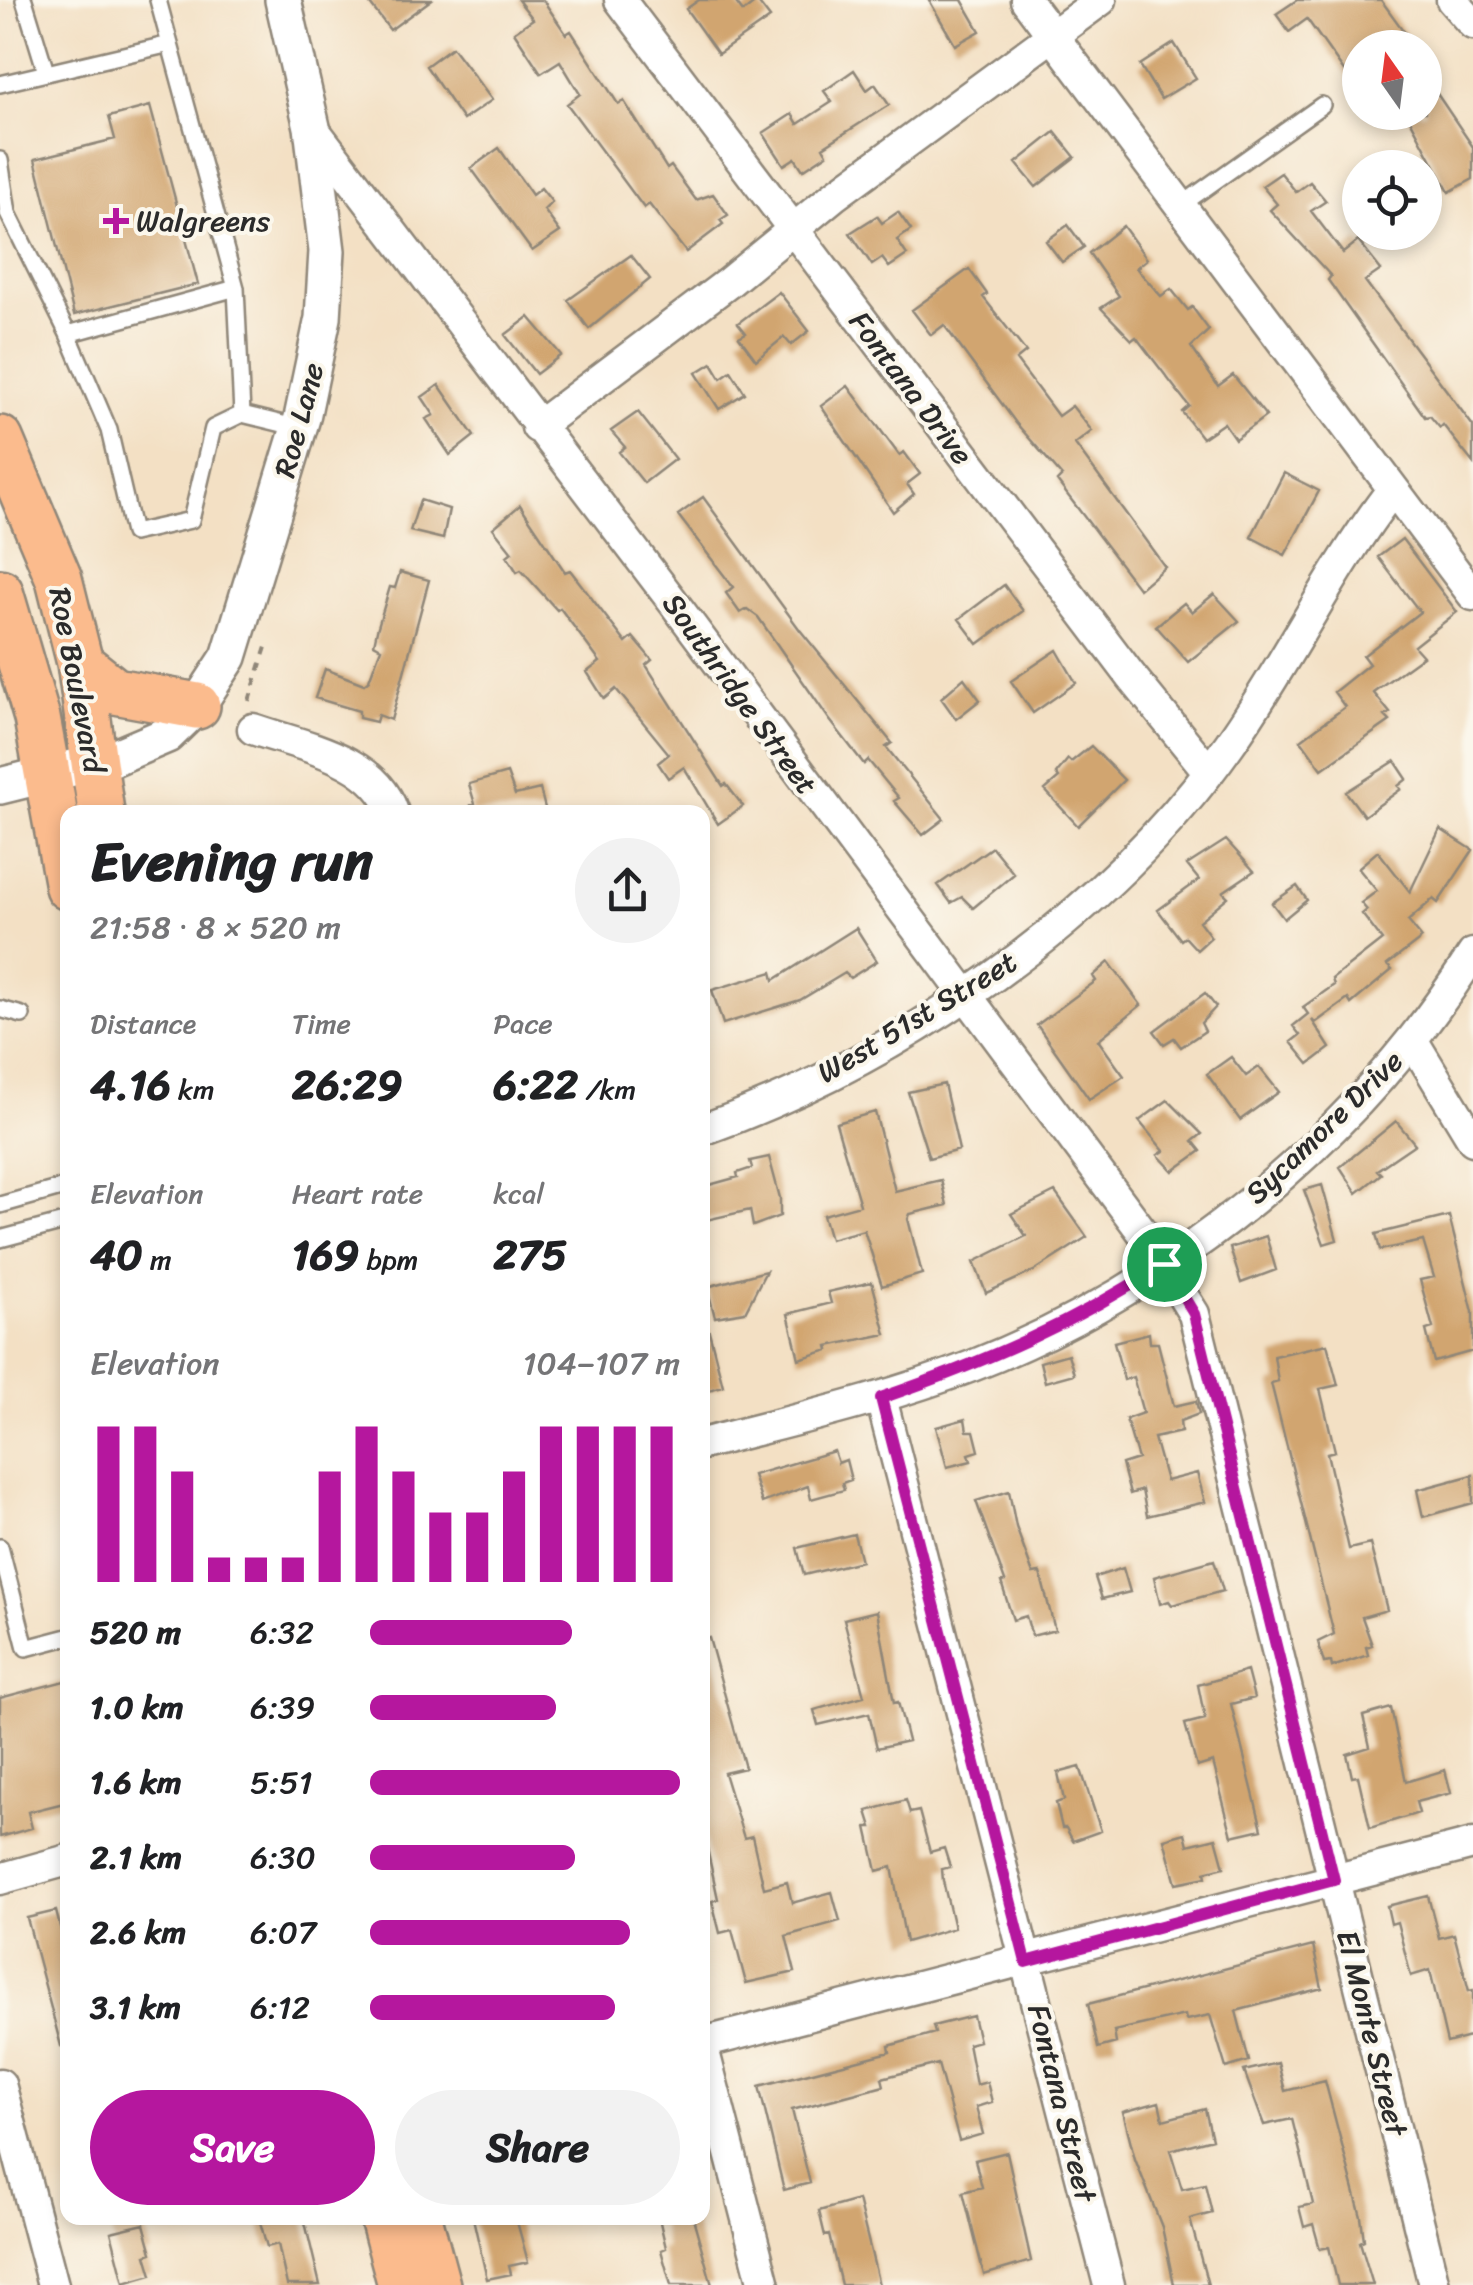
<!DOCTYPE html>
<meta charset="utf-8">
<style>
body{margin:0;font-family:Sriracha,sans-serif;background:#f2f2f2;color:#202124;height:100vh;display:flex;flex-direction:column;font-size:38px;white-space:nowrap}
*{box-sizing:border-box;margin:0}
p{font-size:32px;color:#757577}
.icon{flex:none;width:55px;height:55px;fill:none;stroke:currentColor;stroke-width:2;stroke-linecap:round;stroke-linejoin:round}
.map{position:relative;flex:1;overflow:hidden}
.details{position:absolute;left:60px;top:805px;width:650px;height:1420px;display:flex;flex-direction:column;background:#fff;border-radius:20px;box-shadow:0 5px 15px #0003}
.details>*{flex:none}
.needle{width:65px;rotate:346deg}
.buttons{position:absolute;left:1342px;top:30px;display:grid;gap:20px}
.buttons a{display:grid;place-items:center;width:100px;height:100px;border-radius:50%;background:#fff;box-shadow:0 5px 15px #0003;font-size:50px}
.pin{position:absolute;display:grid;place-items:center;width:85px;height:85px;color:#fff;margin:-42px;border:5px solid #fff;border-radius:50%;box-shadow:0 2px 10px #0007}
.round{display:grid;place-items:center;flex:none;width:105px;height:105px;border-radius:52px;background:#f2f2f2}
.summary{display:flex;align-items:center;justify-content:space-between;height:170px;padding:0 30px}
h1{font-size:55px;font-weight:800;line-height:75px}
.figures{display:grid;grid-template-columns:repeat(3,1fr);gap:15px;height:170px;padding:10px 30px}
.figures div{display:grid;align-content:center}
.figures b{font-size:42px;font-weight:800}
.figures small{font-size:28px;font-weight:400}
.figures p{font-size:28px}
.chart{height:280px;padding:20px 30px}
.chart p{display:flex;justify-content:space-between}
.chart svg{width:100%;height:180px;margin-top:10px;stroke:#b5179e;stroke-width:6}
.button{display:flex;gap:20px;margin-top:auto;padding:20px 30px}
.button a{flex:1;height:115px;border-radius:60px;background:#b5179e;color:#fff;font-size:40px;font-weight:800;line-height:115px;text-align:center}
.button a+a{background:#f2f2f2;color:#202124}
ul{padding:0 30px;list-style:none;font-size:32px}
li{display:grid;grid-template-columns:160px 120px 1fr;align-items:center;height:75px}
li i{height:25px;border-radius:12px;background:#b5179e}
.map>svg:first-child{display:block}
.building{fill:#d1a570}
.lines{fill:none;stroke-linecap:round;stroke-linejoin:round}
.service-casing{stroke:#8f8678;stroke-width:20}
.minor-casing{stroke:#8f8678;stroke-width:35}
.tertiary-casing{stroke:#8f8678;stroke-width:40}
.primary-casing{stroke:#8f8678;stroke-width:50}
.path{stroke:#8f8678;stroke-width:4;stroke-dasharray:8 8;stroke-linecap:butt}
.service{stroke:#fff;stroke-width:15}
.minor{stroke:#fff;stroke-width:30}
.tertiary{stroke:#fff;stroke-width:35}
.primary{stroke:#fbbb8d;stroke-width:45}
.route-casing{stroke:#fff;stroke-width:20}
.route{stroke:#b5179e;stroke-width:12}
.poi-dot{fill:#b5179e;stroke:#fbf7ec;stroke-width:4}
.labels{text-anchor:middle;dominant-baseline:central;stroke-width:8;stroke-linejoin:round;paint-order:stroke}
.poi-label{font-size:30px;fill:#2b2b2b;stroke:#fbf7ec;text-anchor:start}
.street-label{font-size:30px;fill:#2b2b2b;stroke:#fbf7ec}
</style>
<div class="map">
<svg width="1473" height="2285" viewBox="0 0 1473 2285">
<rect width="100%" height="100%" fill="#fbf7ec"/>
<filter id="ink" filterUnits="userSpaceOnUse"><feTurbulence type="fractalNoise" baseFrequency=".01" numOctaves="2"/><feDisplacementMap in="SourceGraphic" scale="20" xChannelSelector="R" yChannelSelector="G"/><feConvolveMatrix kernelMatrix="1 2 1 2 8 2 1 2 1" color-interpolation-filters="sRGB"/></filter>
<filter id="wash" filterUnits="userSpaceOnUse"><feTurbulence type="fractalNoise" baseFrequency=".0048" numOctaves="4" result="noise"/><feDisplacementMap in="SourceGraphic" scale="40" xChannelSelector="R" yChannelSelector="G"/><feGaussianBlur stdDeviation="2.25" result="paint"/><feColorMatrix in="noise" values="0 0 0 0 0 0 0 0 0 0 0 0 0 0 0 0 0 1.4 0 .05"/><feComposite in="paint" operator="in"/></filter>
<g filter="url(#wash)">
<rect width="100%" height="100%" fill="#f3e0c4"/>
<g id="blocks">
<!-- building -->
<path class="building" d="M367 0H431L390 30Z
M518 0H543L566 34 571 31 618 104 624 101 667 169 671 166 696 200 713 194 728 215 720 220 723 224 686 252 649 204 644 208 567 104 580 94 560 61 541 73 514 32 533 19Z
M699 0H734L743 12 757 1 770 18 718 54 686 9Z
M929 0H962L980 31 955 45Z
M1297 0H1381L1416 48H1360V94L1307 19 1289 32 1276 14Z
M1174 43 1196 78 1161 99 1140 65Z
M452 47 492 100 463 120 426 66Z
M854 70 867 90 875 84 889 105 823 147 827 154 803 170 795 158 784 165 763 133 792 114 798 124 832 102 824 91Z
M1425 76 1473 147V179L1449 192 1406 112H1425Z
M150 106 198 284 74 315 35 159 115 139 109 117Z
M1055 132 1075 157 1036 187 1016 163Z
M499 148 532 195 541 188 552 202 544 210 560 232 532 251 471 168Z
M1281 173 1296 192 1310 182 1326 201 1311 211 1343 253 1358 241 1381 270 1365 281 1473 426V463L1443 425 1440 428 1430 416 1425 417 1328 280 1331 276 1270 210 1277 204 1262 186Z
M898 212 911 230 897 240 907 255 889 267 882 258 872 265 850 233 877 216 882 223Z
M1068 225 1084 247 1062 262 1046 241Z
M1123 226 1147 259 1136 268 1161 296 1171 289 1188 310 1192 307 1209 330 1191 347 1218 386 1233 375 1266 416 1235 439 1224 423 1202 438 1182 412 1189 406 1136 337 1132 340 1101 308 1119 296 1089 253Z
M631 255 650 279 589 329 568 300Z
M969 269 987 294 983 297 1026 352 1016 360 1058 416 1072 406 1092 431 1075 444 1165 567 1139 589 1057 481 1062 476 1016 423 944 325 931 335 912 310Z
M779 292 809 331 791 345 784 337 756 360 739 337 746 333 738 323Z
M529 317 561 355 536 374 505 335Z
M712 363 721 378 731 371 745 393 719 409 696 373Z
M439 385 474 436 450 455 426 419 434 415 422 397Z
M848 386 899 455 904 452 920 474 907 484 914 494 893 512 821 406Z
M638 412 675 459 644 483 619 452 625 447 611 431Z
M1284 473 1319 491 1285 555 1251 537Z
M703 497 800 630 892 743 886 747 944 819 923 835 894 801 899 798 868 760 864 764 829 719 758 617 747 609 740 613 726 593 733 587 678 515Z
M420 500 449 509 443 539 410 531Z
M520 505 565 572 570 570 626 643 633 637 652 660 646 665 723 786 726 784 743 806 718 824 684 767 668 778 658 763 669 754 616 689 604 699 587 672 600 662 560 608 557 610 521 570 517 572 507 556 512 552 493 528Z
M1402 539 1457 612 1414 646 1423 656 1373 692 1390 713 1385 716 1390 721 1322 769 1301 740 1345 707 1334 692 1369 664 1363 656 1420 612 1378 557Z
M400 572 429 580 391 720 378 715 376 722 359 718V711L315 698 325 669 364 684 369 680 381 648 374 644 377 630 390 587 395 588Z
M1004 585 1023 611 978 644 959 619Z
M1214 594 1239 621 1188 662 1156 626 1184 603 1192 612Z
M1057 650 1076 683 1033 713 1011 681Z
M964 678 980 700 956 719 941 698Z
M1091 746 1124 780 1078 826 1045 790 1059 778 1056 774 1068 759 1071 762Z
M1395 761 1407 779 1398 786 1401 789 1364 816 1346 792Z
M507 773 515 795 540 789 546 812H471V805L475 804 469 784Z
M1440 829 1473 850 1438 903 1433 899 1408 921 1422 938 1387 965 1392 970 1351 1004 1348 999 1315 1023 1312 1020 1330 1048 1309 1064 1291 1042 1300 1035 1293 1026 1308 1014 1303 1007 1334 985 1332 979 1382 940 1362 914 1367 910 1361 903 1377 891 1358 868 1378 851 1410 892Z
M1226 840 1254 871 1223 892 1228 897 1199 921 1211 937 1197 950 1185 937 1181 940 1158 910 1199 880 1187 865Z
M992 847 1014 874 973 908 962 897 951 903 938 885Z
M1297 886 1307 900 1284 919 1272 903Z
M856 928 877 961 850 978 845 973 800 1000 723 1024 712 990 772 972 774 980Z
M1109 962 1141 1005 1098 1040 1124 1076 1089 1099 1037 1025 1096 981 1093 976Z
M1205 993 1216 1007 1201 1023 1205 1031 1181 1047 1174 1038 1164 1044 1154 1031Z
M1231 1057 1246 1076 1259 1067 1279 1092 1240 1120 1207 1074Z
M944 1084 959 1150 929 1158 908 1092Z
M1168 1100 1202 1134 1193 1141 1201 1151 1173 1171 1158 1155 1164 1151 1139 1121Z
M875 1112 895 1191 941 1180 947 1205 910 1214 908 1219 922 1274 882 1286 864 1230 830 1239 823 1215 860 1205 836 1123Z
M1396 1121 1415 1144 1377 1170 1381 1174 1357 1193 1340 1167Z
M769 1157 780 1198V1216L753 1226 750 1210 702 1221V1187L738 1177 737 1173 752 1168 750 1161Z
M1322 1185 1337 1240 1324 1244 1304 1190Z
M1055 1192 1087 1237 1034 1271 986 1293 974 1262 1026 1236 1011 1214Z
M1449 1216 1473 1312V1351L1434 1362 1426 1330 1433 1328 1420 1280 1434 1277 1423 1241 1380 1250 1376 1234Z
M1266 1236 1276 1270 1241 1283 1230 1248Z
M766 1271 745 1312 715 1317 707 1287Z
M872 1282 886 1334 828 1346 829 1350 799 1359 788 1314 831 1303 828 1292Z
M709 1331 723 1386 702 1392V1332Z
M1149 1333 1150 1343H1158L1174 1406 1196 1401 1199 1414 1180 1421 1181 1432 1154 1438 1166 1481 1197 1473 1205 1502 1147 1516 1142 1490 1130 1494 1122 1464 1138 1459 1126 1419 1143 1413 1133 1377 1124 1380 1114 1342Z
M1327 1344 1338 1385 1320 1389 1335 1451 1327 1453 1349 1549 1370 1544 1387 1610 1362 1617 1372 1645 1366 1647 1368 1655 1332 1667 1331 1662 1324 1663 1318 1642 1334 1634 1271 1383 1278 1381 1274 1356Z
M1068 1354 1074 1374 1045 1382 1040 1362Z
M965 1419 967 1431H974L979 1451 969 1454 971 1461 947 1467 936 1427Z
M834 1451 838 1463 846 1460 851 1480 842 1483 844 1490 811 1499 808 1486 762 1503 753 1475Z
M1473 1475V1503L1423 1517 1417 1490Z
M1009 1491 1016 1527 1033 1574 1040 1573 1055 1630 1032 1636 1026 1616 1013 1620 1001 1582 1005 1581 976 1501Z
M854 1534 861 1561 804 1575 797 1548Z
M1214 1560 1223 1591 1172 1605 1169 1601 1160 1604 1154 1577Z
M1123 1568 1130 1592 1102 1599 1095 1577Z
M877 1611 894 1703 898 1702 908 1741 877 1748 869 1713 818 1725 814 1710 864 1696 844 1619Z
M709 1638 745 1768 724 1773 744 1838 752 1836 764 1888 787 1882 792 1903 832 1892 840 1921 786 1936 795 1972 746 1983 732 1930 720 1933 712 1901 718 1899 702 1825V1639Z
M1247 1671 1254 1698 1231 1704 1262 1829 1232 1836 1213 1762 1197 1767 1185 1724 1205 1719 1198 1685Z
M68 1680V1802L28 1812 32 1828 0 1837V1698Z
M1391 1708 1406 1782 1445 1770 1451 1793 1416 1802 1419 1813 1370 1828 1358 1776 1352 1777 1347 1754 1370 1747 1363 1716Z
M1080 1767 1101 1831 1073 1841 1066 1828H1062L1056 1803 1064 1800 1058 1773Z
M906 1800 910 1813 919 1811 930 1852 944 1848 950 1867 942 1869 943 1881 954 1928 906 1942 892 1867 877 1871 867 1827H872L867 1811Z
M1185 1833 1188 1845 1216 1838 1224 1867 1205 1872 1206 1877 1176 1883 1164 1839Z
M1428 1896 1439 1938 1454 1934 1469 1991 1473 1990V2036L1447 2043 1430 1970 1411 1976 1397 1922 1391 1924 1387 1906Z
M56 1911 61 1931 68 1929V2045L61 2046 27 1918Z
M1313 1946 1322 1988 1236 2011 1249 2061 1226 2068 1210 2015 1186 2020 1185 2015 1114 2031 1116 2043 1098 2048 1088 2004Z
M973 2016 979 2041 968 2044 976 2085 987 2082 992 2102 976 2107 983 2134 959 2141 938 2064 882 2078 884 2086 792 2110 810 2183 784 2190 759 2086 890 2052 889 2046 935 2033 933 2026Z
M1278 2063 1285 2091 1325 2081 1361 2217 1364 2240 1360 2242 1373 2285H1338L1329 2247 1320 2249 1313 2224 1304 2227 1299 2207 1313 2204 1292 2119 1264 2125 1244 2071Z
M1159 2102 1163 2120 1205 2109 1212 2139 1170 2150 1182 2189 1205 2184 1212 2213 1190 2219 1208 2285H1174L1162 2227 1135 2159 1123 2112Z
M1007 2152 1031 2261 984 2275 963 2192 982 2187 975 2160Z
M858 2200 871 2252 879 2285H841L829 2235 825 2236 819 2211Z
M259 2218H304L320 2285H287L278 2244 267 2247Z
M473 2218H516L528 2262 509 2266 511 2274 487 2279Z
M659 2218H693L712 2285H671L661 2250 666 2248Z
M144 2224 152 2253 146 2255 152 2275 124 2283 111 2232Z"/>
</g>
</g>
<g filter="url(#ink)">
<use href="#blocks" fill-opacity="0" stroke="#8f8678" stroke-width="2.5"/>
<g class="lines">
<!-- service casing -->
<g class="service-casing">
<path id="service" d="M24 0 46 72
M158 0 236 288
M0 84 170 44
M0 160 8 213 68 334
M1180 206 1322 105
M242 414 213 428 191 520 133 533 109 430 68 334 236 288 242 414 299 428
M0 1009 22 1015
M0 1205 68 1186
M0 1239 68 1221
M0 1547 26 1648 68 1637"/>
</g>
<!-- minor casing -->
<g class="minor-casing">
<path id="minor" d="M620 0 1131 676 1209 772
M1026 0 1473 595
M1452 0 1473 24
M312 127 674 603 1144 1234 1194 1314 1434 2285
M537 427 728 283 834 196 1101 0
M253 729C302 746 375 758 393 812
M1413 1041 1473 1140
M702 1130C901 1059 1107 918 1229 745 1288 662 1331 569 1393 489
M881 1398 1109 2285
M702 1444C793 1420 884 1400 972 1366 1174 1287 1357 1136 1473 954
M0 1879 68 1860
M702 2043 1473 1844
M702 2044 764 2285
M0 2084 53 2285"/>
</g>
<!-- tertiary casing -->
<g class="tertiary-casing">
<path id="tertiary" d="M0 786 113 758 167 735 197 706 229 657 302 418 323 318 327 251 312 127 283 0"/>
</g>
<!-- primary casing -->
<g class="primary-casing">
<path id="primary" d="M0 439 59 579 80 663 101 812
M0 592 37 718 68 887
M80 663 115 691 197 706
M383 2218 401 2285
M419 2218 437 2285"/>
</g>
<!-- path -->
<path class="path" d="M249 701 266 647 262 646"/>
<!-- service -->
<use href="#service" class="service"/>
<!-- minor -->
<use href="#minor" class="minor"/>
<!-- tertiary -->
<use href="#tertiary" class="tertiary"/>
<!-- primary -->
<use href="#primary" class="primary"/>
</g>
</g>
<g class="lines" filter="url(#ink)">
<!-- route casing -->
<g class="route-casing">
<path id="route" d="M1164 1264 1194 1314 1334 1880 1026 1962 881 1398C982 1363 1075 1323 1164 1264Z"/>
</g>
<!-- route -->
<use href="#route" class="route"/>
</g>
<!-- markers -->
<path class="poi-dot" d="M111 206h10v10h10v10h-10v10h-10v-10h-10v-10h10z"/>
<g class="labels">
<!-- poi labels -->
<g class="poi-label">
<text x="136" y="221">Walgreens</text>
</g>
<!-- street labels -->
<g class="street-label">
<text transform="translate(911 388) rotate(53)">Fontana Drive</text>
<text transform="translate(299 420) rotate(-75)">Roe Lane</text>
<text transform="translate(77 680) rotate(79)">Roe Boulevard</text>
<text transform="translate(740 694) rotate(54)">Southridge Street</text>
<text transform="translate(917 1017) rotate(-31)">West 51st Street</text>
<text transform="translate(1324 1127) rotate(-44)">Sycamore Drive</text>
<text transform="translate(1372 2033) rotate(76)">El Monte Street</text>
<text transform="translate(1062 2103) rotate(76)">Fontana Street</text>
</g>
</g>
</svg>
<div class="buttons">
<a><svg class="needle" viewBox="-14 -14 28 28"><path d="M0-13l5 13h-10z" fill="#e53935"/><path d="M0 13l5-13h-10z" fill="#757577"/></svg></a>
<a><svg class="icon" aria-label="locate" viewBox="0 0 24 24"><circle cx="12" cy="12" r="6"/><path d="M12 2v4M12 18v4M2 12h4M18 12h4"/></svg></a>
</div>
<div class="pin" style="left:1164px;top:1264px;background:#1e9e55"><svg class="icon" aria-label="arrive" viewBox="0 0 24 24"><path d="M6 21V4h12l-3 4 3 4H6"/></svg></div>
<section class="details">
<div class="summary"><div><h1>Evening run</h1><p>21:58 · 8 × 520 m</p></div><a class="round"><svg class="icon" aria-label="share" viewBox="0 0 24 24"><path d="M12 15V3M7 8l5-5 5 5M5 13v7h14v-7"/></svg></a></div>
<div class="figures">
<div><p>Distance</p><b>4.16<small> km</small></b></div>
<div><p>Time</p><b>26:29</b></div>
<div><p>Pace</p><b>6:22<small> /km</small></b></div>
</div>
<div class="figures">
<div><p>Elevation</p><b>40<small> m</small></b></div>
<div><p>Heart rate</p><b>169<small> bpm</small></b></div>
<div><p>kcal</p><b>275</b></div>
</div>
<div class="chart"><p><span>Elevation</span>104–107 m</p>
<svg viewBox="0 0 160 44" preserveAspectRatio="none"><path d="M5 44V6M15 44V6M25 44V17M35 44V38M45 44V38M55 44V38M65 44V17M75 44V6M85 44V17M95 44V27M105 44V27M115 44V17M125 44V6M135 44V6M145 44V6M155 44V6"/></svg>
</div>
<ul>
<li><b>520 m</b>6:32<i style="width:65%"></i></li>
<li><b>1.0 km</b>6:39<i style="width:60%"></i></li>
<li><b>1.6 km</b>5:51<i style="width:100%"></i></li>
<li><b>2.1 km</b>6:30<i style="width:66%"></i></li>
<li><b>2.6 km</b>6:07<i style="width:84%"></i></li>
<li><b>3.1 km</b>6:12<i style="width:79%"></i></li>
</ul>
<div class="button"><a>Save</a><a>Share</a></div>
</section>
</div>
